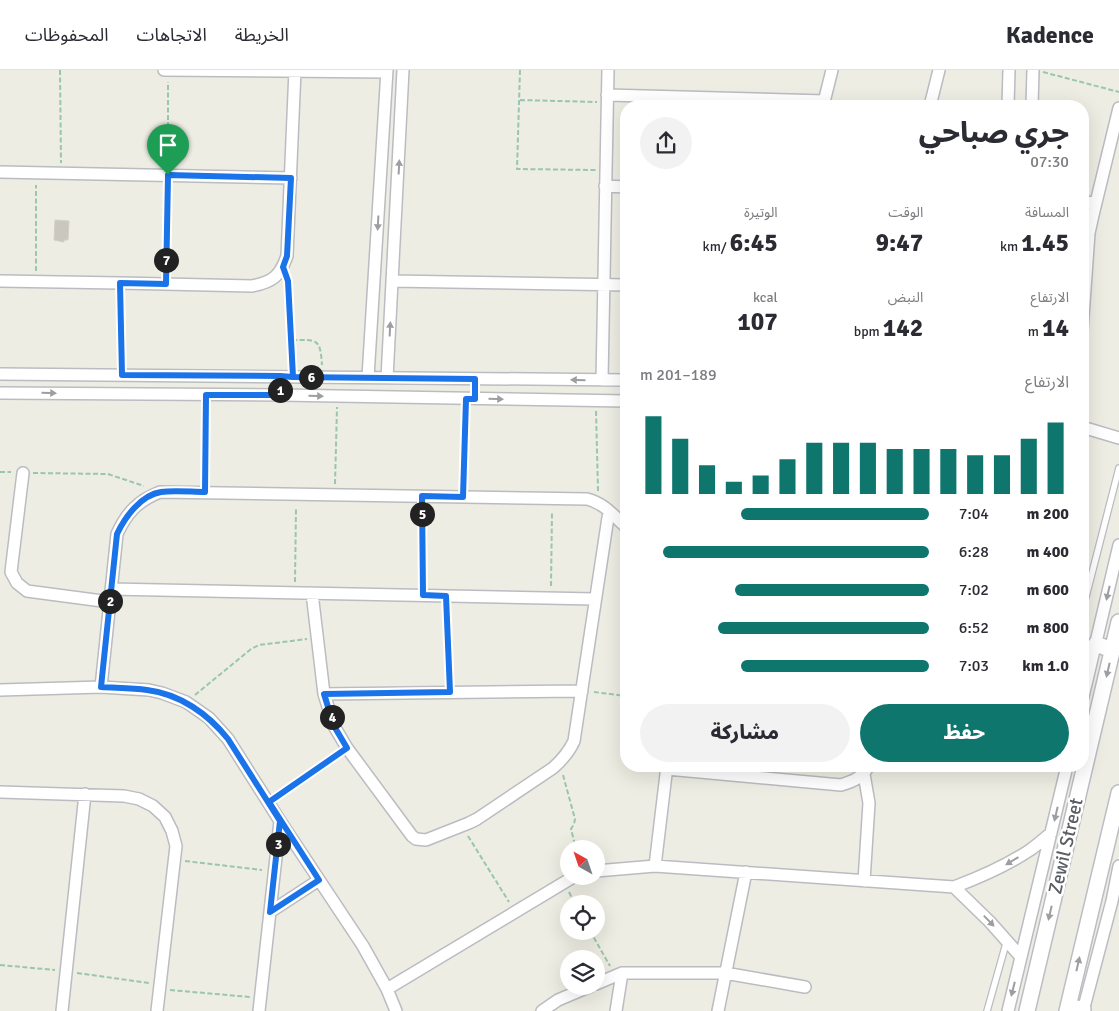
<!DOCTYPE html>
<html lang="ar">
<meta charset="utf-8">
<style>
body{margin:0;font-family:Signika,"Noto Sans Arabic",sans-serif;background:#f2f2f3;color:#2b2b33;direction:rtl;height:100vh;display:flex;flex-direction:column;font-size:19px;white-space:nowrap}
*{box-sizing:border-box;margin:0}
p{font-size:16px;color:#7c7c81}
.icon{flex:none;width:28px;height:28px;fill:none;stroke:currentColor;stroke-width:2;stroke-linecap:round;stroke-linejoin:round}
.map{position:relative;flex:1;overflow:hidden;direction:ltr}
.panel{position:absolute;left:620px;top:30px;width:469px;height:672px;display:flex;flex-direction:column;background:#fff;border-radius:20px;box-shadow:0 5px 20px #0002;direction:rtl}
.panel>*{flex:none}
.needle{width:32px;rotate:320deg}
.buttons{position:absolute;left:560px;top:770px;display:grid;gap:10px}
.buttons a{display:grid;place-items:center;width:45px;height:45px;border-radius:50%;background:#fff;box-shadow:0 5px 20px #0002;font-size:25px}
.pin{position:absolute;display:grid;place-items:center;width:42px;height:42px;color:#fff;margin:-51px -21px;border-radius:50% 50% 50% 0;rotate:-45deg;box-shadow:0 0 5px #0007}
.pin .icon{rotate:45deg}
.km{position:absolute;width:25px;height:25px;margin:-12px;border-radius:50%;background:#222;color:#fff;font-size:14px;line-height:25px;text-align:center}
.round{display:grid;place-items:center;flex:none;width:52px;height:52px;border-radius:26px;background:#f2f2f3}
.headline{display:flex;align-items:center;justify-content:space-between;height:85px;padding:0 20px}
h1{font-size:28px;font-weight:800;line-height:38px}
.metrics{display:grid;grid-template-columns:repeat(3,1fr);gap:8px;height:85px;padding:5px 20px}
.metrics div{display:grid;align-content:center}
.metrics b{font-size:25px;font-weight:800}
.metrics small{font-size:14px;font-weight:400}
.metrics p{font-size:14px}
.chart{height:140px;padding:10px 20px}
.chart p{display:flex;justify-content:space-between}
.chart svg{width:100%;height:90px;margin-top:5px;stroke:#0f766e;stroke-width:6}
.primary-button{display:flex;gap:10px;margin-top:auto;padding:10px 20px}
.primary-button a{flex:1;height:58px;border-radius:30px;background:#0f766e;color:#fff;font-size:20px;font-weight:800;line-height:58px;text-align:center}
.primary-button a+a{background:#f2f2f3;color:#2b2b33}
ul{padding:0 20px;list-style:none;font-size:16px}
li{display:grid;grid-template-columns:80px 60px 1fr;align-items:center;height:38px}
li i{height:12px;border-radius:6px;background:#0f766e}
header{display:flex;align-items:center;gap:30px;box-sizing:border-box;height:70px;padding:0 25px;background:#fff;border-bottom:1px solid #e1e1e2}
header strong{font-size:24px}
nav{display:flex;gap:28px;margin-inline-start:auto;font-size:18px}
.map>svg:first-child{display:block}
.building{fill:#c9c8bf;stroke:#d2d0c2}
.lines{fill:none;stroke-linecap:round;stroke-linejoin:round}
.service-casing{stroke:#bbbcc2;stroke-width:8}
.minor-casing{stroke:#bbbcc2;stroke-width:14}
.secondary-casing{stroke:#bcbdc4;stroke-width:18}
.path{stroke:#99c6ae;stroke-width:2;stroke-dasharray:5 2.5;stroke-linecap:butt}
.service{stroke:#fff;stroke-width:5.5}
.minor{stroke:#fff;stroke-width:11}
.secondary{stroke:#fff;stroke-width:15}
.oneway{fill:#9d9ea2}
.route-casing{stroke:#fff;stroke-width:10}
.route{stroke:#1a73e8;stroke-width:6}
.labels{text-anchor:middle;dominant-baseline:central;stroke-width:5;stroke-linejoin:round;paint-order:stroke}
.street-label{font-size:19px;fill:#5b5d64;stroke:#fff}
</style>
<header>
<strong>Kadence</strong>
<nav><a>الخريطة</a><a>الاتجاهات</a><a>المحفوظات</a></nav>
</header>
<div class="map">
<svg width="1119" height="941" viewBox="0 0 1119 941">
<rect width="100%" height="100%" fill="#eeede3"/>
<!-- building -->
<path class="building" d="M55 150 69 151 68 170H64V172L54 170Z"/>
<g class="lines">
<!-- service casing -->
<g class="service-casing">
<path id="service" d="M1082 371 1088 359
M1082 542 1119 398
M987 941 1007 870"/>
</g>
<!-- minor casing -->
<g class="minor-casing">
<path id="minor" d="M164 0 387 2
M607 25 825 31
M823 36 832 0
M930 36 939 0
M1008 36 1009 0
M1032 36 1033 0
M0 102 291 108
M605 116 626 117
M1082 132 1095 133
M0 211 120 213 252 216C273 212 280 206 287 186L295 0
M392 211 626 215
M1082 261 1089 163 1093 145 1119 38
M0 304 626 310
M368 307 387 0
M387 308 403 0
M602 310 608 0
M0 323 280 325 626 331
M1082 357 1119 368
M23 403 11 502 17 513 27 521 110 532
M111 519 595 529
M312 523 324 624 334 656 347 678 412 766 416 769 426 770 469 753 477 749 553 698C562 690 569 682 574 671L609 441
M101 617 117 464C127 442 138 431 160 422L587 429C604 433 614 446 626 457
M0 620 101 617 149 620 162 623 186 632 209 648 228 669 280 751 363 876 387 919 396 941
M324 624 582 621
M1082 631 1119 475
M667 699 841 715C854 711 861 708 869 696
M0 722 124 726 139 729 153 736 165 747 172 761 176 776 157 941
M655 796 667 696
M596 801 655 796 954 817C981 807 1006 796 1030 780 1037 775 1044 769 1051 763
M864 811 869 733 864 704
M954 817 990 852 1021 887
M270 842 319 810
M596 914 622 903H725L805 917
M387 919 575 806
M62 941 85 724
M259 941 280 751
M542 941 558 930 591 916
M616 941 622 903
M718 941 746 802
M1008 941 1067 696
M1083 941 1112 831 1119 796"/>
</g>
<!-- secondary casing -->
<g class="secondary-casing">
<path id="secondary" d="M1096 574 1112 580
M1068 937 1083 939
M1027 941 1119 552
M1067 941 1119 723"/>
</g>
<!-- path -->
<path class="path" d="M60 0 61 93
M520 0 517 99 596 100
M1043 2 1119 22
M520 30 597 32
M835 33 848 36
M168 95V12
M36 201V115
M166 203 168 117
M288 209 293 296
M121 225 122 293
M292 270C318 270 320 268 322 295
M596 341 598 421
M0 402H11
M33 403 108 404 144 416
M205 410 206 335
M335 414 337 337
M463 416 466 339
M422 439 423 514
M295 512 296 437
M551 516 552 441
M446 538 449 611
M594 622 626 626
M195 625 251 579 259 575 307 569
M563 705 575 749 574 754 571 759 576 779
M277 727 337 685
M468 766 509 832
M185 791 262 800
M569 822 575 834
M590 861 610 896
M0 895 55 900
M77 903 149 913
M170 920 250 927"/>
<!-- service -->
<use href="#service" class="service"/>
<!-- minor -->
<use href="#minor" class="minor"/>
<!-- secondary -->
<use href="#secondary" class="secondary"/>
</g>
<!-- one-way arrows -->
<defs><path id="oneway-solid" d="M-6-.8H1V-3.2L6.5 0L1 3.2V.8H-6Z" transform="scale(1.25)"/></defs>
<g class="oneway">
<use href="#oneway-solid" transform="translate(399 97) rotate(-87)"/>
<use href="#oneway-solid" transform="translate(378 153) rotate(93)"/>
<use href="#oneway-solid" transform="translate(390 259) rotate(-87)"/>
<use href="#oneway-solid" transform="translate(578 310) rotate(-179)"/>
<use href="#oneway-solid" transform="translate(49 323) rotate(1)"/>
<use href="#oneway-solid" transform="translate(316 326) rotate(1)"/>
<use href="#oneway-solid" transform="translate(496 329) rotate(1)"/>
<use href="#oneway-solid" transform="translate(1108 523) rotate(103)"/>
<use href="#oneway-solid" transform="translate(1108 600) rotate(103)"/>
<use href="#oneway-solid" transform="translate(1056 744) rotate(103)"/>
<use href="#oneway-solid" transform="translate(1012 791) rotate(149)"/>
<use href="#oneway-solid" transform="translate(1050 843) rotate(103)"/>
<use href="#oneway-solid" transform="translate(989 851) rotate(46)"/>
<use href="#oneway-solid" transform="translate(1078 894) rotate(-77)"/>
<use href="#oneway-solid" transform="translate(1013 919) rotate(104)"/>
</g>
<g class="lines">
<!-- route casing -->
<g class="route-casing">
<path id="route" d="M168 105 291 108 287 186 283 197 288 211 293 307 280 306V325H206L205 422C192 422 174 420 161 422 141 425 125 447 117 464L101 617C116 618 132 618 147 620 180 624 208 644 228 669L280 751 270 842 319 810 269 732 347 678 334 656 324 624 450 622 446 526 423 525 422 426 463 427 466 329H475V309L293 307 280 306 122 305 120 213 166 214 168 105"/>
</g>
<!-- route -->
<use href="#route" class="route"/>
</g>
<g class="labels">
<!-- street labels -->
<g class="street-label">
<text transform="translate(1066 776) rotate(-77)">Zewil Street</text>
</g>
</g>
</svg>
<div class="buttons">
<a><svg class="needle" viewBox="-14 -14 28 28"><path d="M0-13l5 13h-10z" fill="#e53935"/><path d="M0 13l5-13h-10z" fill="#7c7c81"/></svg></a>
<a><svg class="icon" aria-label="locate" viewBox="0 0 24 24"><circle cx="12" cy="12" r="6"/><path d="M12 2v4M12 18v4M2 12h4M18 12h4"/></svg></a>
<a><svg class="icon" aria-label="layers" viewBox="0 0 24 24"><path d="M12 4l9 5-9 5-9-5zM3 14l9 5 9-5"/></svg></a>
</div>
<div class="pin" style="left:168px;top:105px;background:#1e9e55"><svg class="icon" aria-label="arrive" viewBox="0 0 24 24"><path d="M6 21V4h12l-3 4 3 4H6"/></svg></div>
<b class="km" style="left:280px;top:320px">1</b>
<b class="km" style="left:110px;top:531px">2</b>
<b class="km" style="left:278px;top:774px">3</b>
<b class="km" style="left:332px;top:647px">4</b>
<b class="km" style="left:422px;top:444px">5</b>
<b class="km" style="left:311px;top:307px">6</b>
<b class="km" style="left:166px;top:190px">7</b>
<section class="panel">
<div class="headline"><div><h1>جري صباحي</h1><p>07:30</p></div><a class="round"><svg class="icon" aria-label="share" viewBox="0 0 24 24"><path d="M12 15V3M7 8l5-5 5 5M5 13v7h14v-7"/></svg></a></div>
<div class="metrics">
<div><p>المسافة</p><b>1.45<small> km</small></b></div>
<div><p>الوقت</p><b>9:47</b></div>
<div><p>الوتيرة</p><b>6:45<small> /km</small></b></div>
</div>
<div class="metrics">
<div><p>الارتفاع</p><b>14<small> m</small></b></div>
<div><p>النبض</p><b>142<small> bpm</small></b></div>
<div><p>kcal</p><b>107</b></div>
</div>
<div class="chart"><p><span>الارتفاع</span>189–201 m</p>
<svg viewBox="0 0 160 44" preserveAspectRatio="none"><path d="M5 44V6M15 44V17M25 44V30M35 44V38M45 44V35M55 44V27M65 44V19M75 44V19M85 44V19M95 44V22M105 44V22M115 44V22M125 44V25M135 44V25M145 44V17M155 44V9"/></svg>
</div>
<ul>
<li><b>200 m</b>7:04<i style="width:65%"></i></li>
<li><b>400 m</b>6:28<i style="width:92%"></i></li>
<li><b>600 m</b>7:02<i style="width:67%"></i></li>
<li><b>800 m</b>6:52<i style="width:73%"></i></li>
<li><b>1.0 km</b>7:03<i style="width:65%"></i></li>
</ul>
<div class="primary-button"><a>حفظ</a><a>مشاركة</a></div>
</section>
</div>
